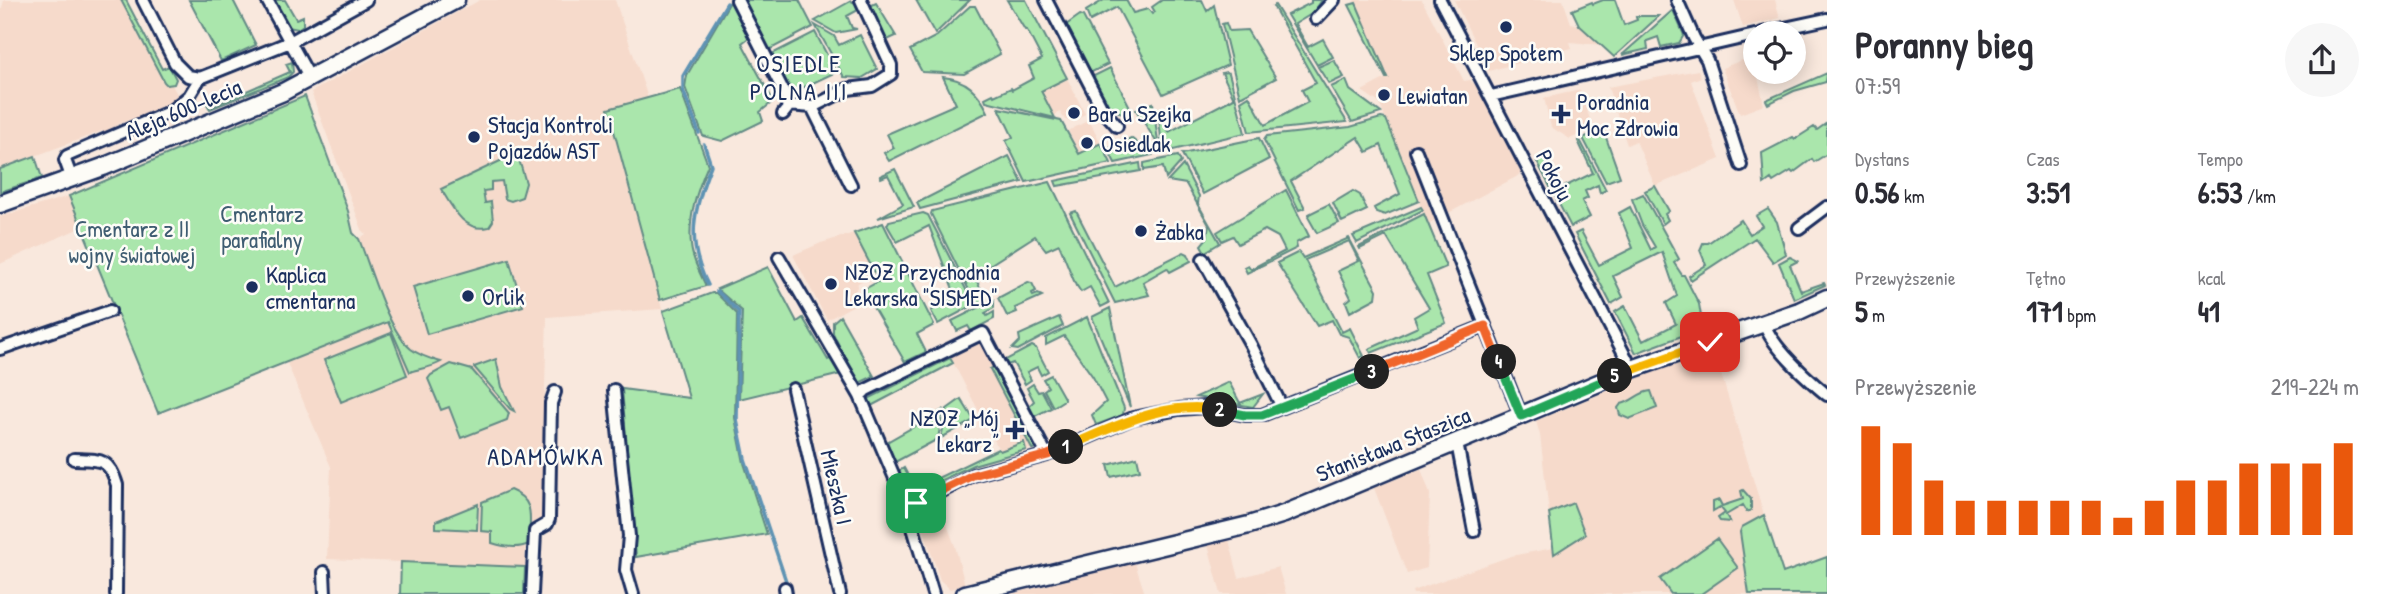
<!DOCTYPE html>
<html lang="pl">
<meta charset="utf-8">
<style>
body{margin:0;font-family:"Patrick Hand",sans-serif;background:#f7f7f7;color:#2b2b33;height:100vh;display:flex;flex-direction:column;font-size:26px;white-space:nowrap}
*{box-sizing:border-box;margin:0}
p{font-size:23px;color:#7c7c81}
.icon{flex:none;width:38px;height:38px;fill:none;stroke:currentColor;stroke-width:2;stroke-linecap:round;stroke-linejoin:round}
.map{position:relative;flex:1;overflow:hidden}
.sheet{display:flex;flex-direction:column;background:#fff;width:560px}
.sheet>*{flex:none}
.buttons{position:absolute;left:1743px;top:21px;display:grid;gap:14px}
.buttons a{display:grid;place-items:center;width:63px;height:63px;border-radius:50%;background:#fff;box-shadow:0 4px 18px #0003;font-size:35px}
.pin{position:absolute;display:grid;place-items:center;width:60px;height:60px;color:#fff;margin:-30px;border-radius:14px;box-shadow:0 4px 10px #0006}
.km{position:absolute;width:35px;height:35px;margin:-18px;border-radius:50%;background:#222;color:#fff;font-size:19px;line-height:35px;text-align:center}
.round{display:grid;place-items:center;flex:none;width:74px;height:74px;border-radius:37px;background:#f7f7f7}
.overview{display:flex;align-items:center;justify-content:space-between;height:119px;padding:0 28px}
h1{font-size:38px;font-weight:800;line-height:52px}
.stats{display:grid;grid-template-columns:repeat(3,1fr);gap:10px;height:119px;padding:7px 28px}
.stats div{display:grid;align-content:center}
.stats b{font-size:30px;font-weight:800}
.stats small{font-size:19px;font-weight:400}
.stats p{font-size:19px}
.chart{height:196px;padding:14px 28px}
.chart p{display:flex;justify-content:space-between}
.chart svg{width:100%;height:126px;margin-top:7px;stroke:#ea580c;stroke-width:6}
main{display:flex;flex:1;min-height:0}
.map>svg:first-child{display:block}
.built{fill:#f6dacb}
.green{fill:#aae6ac;stroke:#628a85;stroke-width:2}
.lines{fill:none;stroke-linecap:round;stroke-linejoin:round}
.stream{stroke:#5e93b3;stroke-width:3.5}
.street-casing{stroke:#1b2f5e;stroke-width:16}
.secondary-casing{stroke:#1b2f5e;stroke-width:21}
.street{stroke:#fdfcf7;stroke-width:10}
.secondary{stroke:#fdfcf7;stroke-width:16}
.split-1-casing{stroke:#fff;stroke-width:14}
.split-2-casing{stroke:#fff;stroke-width:14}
.split-3-casing{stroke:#fff;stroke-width:14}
.split-4-casing{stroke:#fff;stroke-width:14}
.split-5-casing{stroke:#fff;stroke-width:14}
.split-6-casing{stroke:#fff;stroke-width:14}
.split-1{stroke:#f0652b;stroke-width:9}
.split-2{stroke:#f5b400;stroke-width:9}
.split-3{stroke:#22a559;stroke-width:9}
.split-4{stroke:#f0652b;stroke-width:9}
.split-5{stroke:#22a559;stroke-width:9}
.split-6{stroke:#f5b400;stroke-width:9}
.poi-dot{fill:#1b2f5e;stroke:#fdfcf7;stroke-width:2.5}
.labels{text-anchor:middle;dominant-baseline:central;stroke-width:5;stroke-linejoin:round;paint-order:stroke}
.poi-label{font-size:23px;fill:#1b2f5e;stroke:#fdfcf7;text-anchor:start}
.street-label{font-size:23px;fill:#1b2f5e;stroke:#fdfcf7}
.park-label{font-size:23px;fill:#3f5d72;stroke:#fdfcf7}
.neighbourhood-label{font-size:24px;letter-spacing:2px;fill:#1b2f5e;stroke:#fdfcf7}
</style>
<main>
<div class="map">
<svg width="1827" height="594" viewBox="0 0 1827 594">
<rect width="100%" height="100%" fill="#f9e8dd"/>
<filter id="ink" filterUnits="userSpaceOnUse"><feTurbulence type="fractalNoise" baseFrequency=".0143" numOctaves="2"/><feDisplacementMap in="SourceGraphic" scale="14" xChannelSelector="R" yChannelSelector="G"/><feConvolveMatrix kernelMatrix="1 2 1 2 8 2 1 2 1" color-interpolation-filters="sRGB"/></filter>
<g filter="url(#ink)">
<!-- built -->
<path class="built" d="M4 0H124L181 101 121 123 104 133 102 131 0 169V15Z
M480 0H615L648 98 608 110 662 309 547 317 541 523 525 524V567L327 559 331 467 287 363 390 320 359 239 366 234 363 232 311 92Z
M1354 0H1422L1464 81 1470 80 1478 88 1521 173 1516 177 1428 224 1380 105 1381 104 1362 91 1388 77Z
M1454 0H1563L1571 23 1579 25 1602 45 1570 42 1572 48 1489 71Z
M1734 0H1775L1780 18 1743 27Z
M1750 57 1758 77 1764 105 1740 114 1722 68Z
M1698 70 1701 77 1691 81 1720 159 1655 186 1636 141 1627 145 1608 87Z
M1067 78 1085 114 1072 121 1065 120 1060 112 1054 116 1041 91Z
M1580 90 1593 128 1570 139 1551 127 1544 98Z
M1089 120 1101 143 1080 154 1068 131Z
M69 196 82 227 0 264V217Z
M854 233 875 273 858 283 856 290 861 301 827 320 793 255 821 243Z
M979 339 1040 446 1003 457 948 353Z
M1714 351 1764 515 1742 527 1740 532 1749 594H1413L1412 591 1511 556 1553 548 1540 435 1536 421 1644 376Z
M1421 469 1430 494 1427 568 1407 574 1374 488Z
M945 519 955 546 965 585 950 589 940 580 922 525Z
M1229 540 1239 578 1278 567 1286 594H1221L1208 545Z
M1135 563 1145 594H1011L1032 589Z"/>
<!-- green -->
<path class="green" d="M121 0H126L162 69 169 66 176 79 174 84 167 85 164 82Z
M189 0H233L256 45 221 61Z
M273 0H285L296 19 303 16V25L298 29 288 27Z
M731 0 751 36 742 43 771 97 770 104 760 112 763 121 722 141 703 136 685 87 687 75Z
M740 0H799L813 27 767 51Z
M916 0H970L935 34Z
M1007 0H1026L1067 78 1041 91 1055 118 986 101 985 98 993 94 994 96 1011 88 1012 90 1034 78 1029 66 1042 59 1027 30H1025Z
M1104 0H1126L1133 13 1148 9 1152 14 1155 12 1152 7 1162 0H1202L1207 11 1214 5 1228 65 1163 94 1117 7 1090 21 1086 11Z
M1311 0H1322L1313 13 1295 24 1308 47 1323 39 1333 57 1317 65 1287 15 1311 3Z
M1603 0H1615L1624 25 1637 20 1636 16H1659L1614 57 1579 25 1572 10 1592 2 1593 4Z
M851 1 858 4 860 9 847 16 852 28 857 29 836 33 815 21Z
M876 3 896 36 883 42 866 8Z
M1356 3 1388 78H1386L1349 5Z
M1275 5 1347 122 1249 132 1241 101 1249 96 1265 125 1308 102 1302 90 1316 83 1273 6Z
M970 6H975L1000 54 964 74 922 72 910 50 937 36Z
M1673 10 1684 35 1679 43 1661 47 1658 37 1647 41 1648 49 1622 55Z
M1080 15 1083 16 1108 64 1090 73 1066 25Z
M1226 23 1229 31 1247 30 1276 78 1240 97 1222 24Z
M815 25 834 36 839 45 860 35 877 69 862 78 844 77Z
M815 32 836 72 798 90 788 87 772 54Z
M1334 60 1344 77 1329 84 1318 67Z
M292 62 293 72 288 77 210 109 205 101 208 99 212 106 290 72 286 64Z
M1110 68 1131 109 1122 113 1107 108 1092 77Z
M1226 72 1229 73 1245 133 1165 152 1162 149 1158 108 1169 132 1234 98 1222 73Z
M1827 73 1826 82 1794 91 1768 104 1766 100Z
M943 77C966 79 978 91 988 112L889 161 884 153 894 148 887 134 956 104Z
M1346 80 1350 90 1381 113 1352 122 1331 87Z
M680 89 708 165C697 190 688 217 691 245 692 259 700 273 706 286L660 300 608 109Z
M305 96 348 211 353 233 359 239C371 269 387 329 411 349 420 356 431 359 441 362 431 368 421 368 410 372L388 322 158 413 69 196Z
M1153 103 1158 142 1157 143 1136 110Z
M999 108 1061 121 1079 154 1101 143 1111 163 1026 182 1006 141 1013 137Z
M1381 118 1386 119 1419 201 1385 215 1376 212 1374 208 1400 194 1381 145 1367 152 1358 137 1291 181 1305 208 1299 210 1264 140 1267 136 1350 127Z
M1827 123V154L1814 162 1812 159 1793 173 1791 171 1773 182 1771 179 1764 184 1762 153 1793 137 1795 139 1814 127 1817 130Z
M1603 129 1620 177 1606 182 1583 138Z
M1131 138 1152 155 1115 163 1108 149Z
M1259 138 1269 159 1203 194 1182 154Z
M1580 140 1606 190 1600 193 1598 185 1585 191 1588 198 1582 201 1590 217 1571 227 1537 162 1544 158 1560 189 1593 173 1578 141Z
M517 153 526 183 522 197 511 201 505 199 502 181 491 182V190L483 191 485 203 491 202 493 221 489 227C464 233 452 207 441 189Z
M35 156 42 178 0 192V169Z
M1009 156 1022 182 920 209 917 203Z
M1178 156 1181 162 1166 179 1163 167 1144 170V163Z
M1140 163 1141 171 1057 186 1055 181Z
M1183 165 1199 196 1198 204 1220 243 1205 252 1201 245 1207 238 1209 225 1186 184 1168 181Z
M895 169 914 207 878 218 903 204 888 175 881 178 880 176Z
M1050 182 1109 303 1101 307 1090 287 1081 292 1077 286H1076L1059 244 1046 250 1035 236 974 275 986 300 976 304 931 214 932 211Z
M1655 186 1669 211 1665 214 1668 220 1663 224 1645 191Z
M1286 190 1309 236 1296 243 1297 248 1247 273 1244 267 1248 265 1251 269 1285 251 1278 237 1265 230 1238 244 1233 236 1222 241 1217 232Z
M1353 191 1360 195 1367 210 1342 222 1333 203Z
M1643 194 1679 259 1674 263 1682 275H1684L1699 304 1703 328 1636 353 1615 312 1625 306 1643 341 1676 324 1666 303 1677 296 1662 252 1613 276 1623 297 1611 304 1575 234 1581 231 1599 265 1633 248 1619 213 1630 207 1651 250 1655 247 1642 225 1632 199Z
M1329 204 1339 223 1317 233 1308 217 1309 214Z
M1421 207 1423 210 1357 243 1353 236Z
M1768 209 1777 222 1786 254 1773 262 1755 238 1691 280 1689 276 1706 265 1700 250 1703 243H1708L1741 220 1750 234 1762 226 1756 216Z
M1076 211 1115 287 1184 252 1188 254 1191 261 1170 272 1167 268 1143 282 1149 295 1115 303 1070 213Z
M923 213 928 215 974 305 938 324 931 311 956 297 929 226 897 242 887 225 889 221Z
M1424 214 1446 267 1427 275 1446 323 1371 353 1369 349 1418 327 1414 317 1429 308 1386 236 1360 249 1359 247Z
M883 223 934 325 917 334 926 352 905 362 863 290 879 281 854 233Z
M1349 238 1377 290 1376 298 1350 312 1346 302 1351 298 1338 271 1359 261 1349 241 1305 260 1342 332 1350 328 1364 356 1360 358 1349 337 1339 334 1332 320 1317 326 1277 263 1299 252 1303 258Z
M1790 257 1798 261 1790 265 1801 291 1824 283 1825 285 1794 299 1779 263Z
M509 259 523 306 427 334 413 287Z
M768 267 797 322 803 318 828 360 834 357 845 373 739 399 742 311 717 289Z
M1028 282 1032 283 1036 291 1032 293 1033 296 1038 294 1042 296 1015 308 1017 312 1007 316 998 298Z
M712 293H716L737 314 735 418 744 463 767 534 636 557 622 389 689 398 663 311Z
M994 300V308L985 313 987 316 994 312V319L971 331 968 326 957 331 952 321Z
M1110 308 1130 407 1092 317Z
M840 316 874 376 857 384 833 333V322Z
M1059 317 1063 326 1018 350 1012 349 1020 341 1019 335Z
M1087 317 1124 408 1123 415 1096 425 1092 415 1106 402 1093 377 1064 336 1046 345V338Z
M391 333 407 375 341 402 324 360Z
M1032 346 1036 348 1048 371 1041 375 1037 367 1027 372 1031 380 1025 384 1013 363 1007 365 1002 362Z
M950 358 953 363 871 406 868 399Z
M496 359 502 387 514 411 510 409 474 367Z
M451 364 472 370 509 413 507 420 461 438 449 407 441 410 428 379 431 375Z
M996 366 1036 444V448L1032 449 990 369Z
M1051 375 1064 398V400L1053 407 1044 390 1048 387 1043 379Z
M1229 382 1240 403 1263 394 1253 407 1196 397Z
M1033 384 1038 392 1042 391 1051 408 1031 418 1026 409 1034 401 1027 388Z
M1651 391 1657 408 1629 419 1620 415 1618 408 1621 404C1633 402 1636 393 1651 391Z
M961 399 974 420 941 438 947 409Z
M943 410 938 439 895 462 887 442Z
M1024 442 1026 450 973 465 913 494 908 491 899 471 904 468 915 489 998 449 1000 451Z
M1137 457 1140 470 1111 477 1108 465Z
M510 490C537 501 529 518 529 544 518 549 504 547 492 543V532L481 531 482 502Z
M1743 490 1751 499V510L1747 512 1743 505 1726 515 1730 522 1720 521 1718 518 1725 513 1720 507 1713 511V502L1719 500 1722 506 1743 499 1741 491Z
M1573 503 1585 534 1554 554 1549 513Z
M478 504 477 530 436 528V521Z
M1764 515 1783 573 1827 557V594H1749L1740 532 1742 527Z
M1717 539 1738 568 1701 594H1671L1660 579Z
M401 562 525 567 524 594H400Z"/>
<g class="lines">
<!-- stream -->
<path class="stream" d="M699 133 683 90V76L727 3
M704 144 711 165C694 208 685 241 708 285
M717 291 739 312 737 420 745 459 786 581"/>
<!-- street casing -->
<g class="street-casing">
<path id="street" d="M143 0 175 63 188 76 200 78 290 42 366 0
M267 0 310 78
M737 0 788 100 787 109 783 114
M1046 0 1103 110 1117 126
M1440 0 1632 369
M1677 0 1694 38 1707 60 1741 165
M1316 19 1334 0
M1762 33 1827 19
M1491 96 1755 35
M789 105 812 107 851 185
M812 107 848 89 872 86 891 74V65L861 0
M1416 151 1521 416
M72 179 65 160 67 156 171 111 189 96 200 78
M1799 228 1827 207
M779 257 860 396 902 495 910 508
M1203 259 1251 345 1282 407
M1764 323C1771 346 1808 379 1827 395
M0 349 110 311
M793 389 840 594
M614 390 629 536 626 570 633 594
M860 396 866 390 983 333 1047 455
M1457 443 1474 531
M74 459C99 460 109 457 117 485L116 594
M324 572 325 594
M785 588 786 594
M532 594 535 531 547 524 549 519 551 403 555 392
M933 594 910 518V508L973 475 1047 455 1133 418 1179 409 1206 407 1245 415H1262L1485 326"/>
</g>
<!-- secondary casing -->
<g class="secondary-casing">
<path id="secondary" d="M0 204 103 167 283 92 456 0
M965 594 1249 525 1284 514 1632 369 1799 311 1827 298"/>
</g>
<!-- street -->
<use href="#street" class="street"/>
<!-- secondary -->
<use href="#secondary" class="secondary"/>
</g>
</g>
<g class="lines" filter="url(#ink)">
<!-- split-1 casing -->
<g class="split-1-casing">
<path id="split-1" d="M916 503 973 475 1048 455 1066 447"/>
</g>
<!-- split-2 casing -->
<g class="split-2-casing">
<path id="split-2" d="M1066 447C1114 427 1166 399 1220 410"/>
</g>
<!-- split-3 casing -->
<g class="split-3-casing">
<path id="split-3" d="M1220 410 1245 415H1262L1372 372"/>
</g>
<!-- split-4 casing -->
<g class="split-4-casing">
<path id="split-4" d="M1372 372 1485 326 1499 362"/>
</g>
<!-- split-5 casing -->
<g class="split-5-casing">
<path id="split-5" d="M1499 362 1521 416 1615 376"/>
</g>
<!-- split-6 casing -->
<g class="split-6-casing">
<path id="split-6" d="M1615 376 1710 342"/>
</g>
<!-- split-1 -->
<use href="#split-1" class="split-1"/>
<!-- split-2 -->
<use href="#split-2" class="split-2"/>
<!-- split-3 -->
<use href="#split-3" class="split-3"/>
<!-- split-4 -->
<use href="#split-4" class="split-4"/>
<!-- split-5 -->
<use href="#split-5" class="split-5"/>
<!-- split-6 -->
<use href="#split-6" class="split-6"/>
</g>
<!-- markers -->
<g class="poi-dot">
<circle cx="1506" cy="27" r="7"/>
<circle cx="1384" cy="95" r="7"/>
<circle cx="1074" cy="113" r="7"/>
<path d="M1557.5 103.5h7v7h7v7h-7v7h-7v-7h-7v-7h7z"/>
<circle cx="474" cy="137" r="7"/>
<circle cx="1087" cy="143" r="7"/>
<circle cx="1141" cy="231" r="7"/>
<circle cx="831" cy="284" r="7"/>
<circle cx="252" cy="287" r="7"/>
<circle cx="468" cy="296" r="7"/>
<path d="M1011.5 419.5h7v7h7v7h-7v7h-7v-7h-7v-7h7z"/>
</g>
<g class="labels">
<!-- poi labels -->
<g class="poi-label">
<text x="1506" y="52" text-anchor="middle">Sklep Społem</text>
<text x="1398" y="95">Lewiatan</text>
<text x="1577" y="101">Poradnia<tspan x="1577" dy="26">Moc Zdrowia</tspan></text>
<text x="1088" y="113">Bar u Szejka</text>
<text x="488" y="124">Stacja Kontroli<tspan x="488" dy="26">Pojazdów AST</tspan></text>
<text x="1101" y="143">Osiedlak</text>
<text x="1155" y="231">Żabka</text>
<text x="845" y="271">NZOZ Przychodnia<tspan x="845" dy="26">Lekarska "SISMED"</tspan></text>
<text x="266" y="274">Kaplica<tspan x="266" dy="26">cmentarna</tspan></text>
<text x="482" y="296">Orlik</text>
<text x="999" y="417" text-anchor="end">NZOZ „Mój<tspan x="999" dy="26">Lekarz”</tspan></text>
</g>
<!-- street labels -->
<g class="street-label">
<text transform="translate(183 109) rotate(-23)">Aleja 600-lecia</text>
<text transform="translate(1555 175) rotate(63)">Pokoju</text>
<text transform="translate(1393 444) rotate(-22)">Stanisława Staszica</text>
<text transform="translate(837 487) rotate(77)">Mieszka I</text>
</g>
<!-- park labels -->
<g class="park-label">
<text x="262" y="213">Cmentarz<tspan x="262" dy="26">parafialny</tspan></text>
<text x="132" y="228">Cmentarz z II<tspan x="132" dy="26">wojny światowej</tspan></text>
</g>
<!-- neighbourhood labels -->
<g class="neighbourhood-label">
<text x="799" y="63">OSIEDLE<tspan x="799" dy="28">POLNA III</tspan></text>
<text x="546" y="456">ADAMÓWKA</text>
</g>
</g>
</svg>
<div class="buttons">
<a><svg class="icon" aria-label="locate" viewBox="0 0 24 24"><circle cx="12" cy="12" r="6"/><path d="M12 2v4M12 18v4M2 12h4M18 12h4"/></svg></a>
</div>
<div class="pin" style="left:916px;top:503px;background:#1e9e55"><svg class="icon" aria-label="arrive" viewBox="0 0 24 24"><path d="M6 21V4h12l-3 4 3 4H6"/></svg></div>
<div class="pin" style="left:1710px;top:342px;background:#d93025"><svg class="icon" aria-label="check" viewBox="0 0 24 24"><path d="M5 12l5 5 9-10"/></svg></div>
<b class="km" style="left:1066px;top:447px">1</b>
<b class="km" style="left:1220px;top:410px">2</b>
<b class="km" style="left:1372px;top:372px">3</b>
<b class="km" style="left:1499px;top:362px">4</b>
<b class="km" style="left:1615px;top:376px">5</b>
</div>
<section class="sheet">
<div class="overview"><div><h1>Poranny bieg</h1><p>07:59</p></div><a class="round"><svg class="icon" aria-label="share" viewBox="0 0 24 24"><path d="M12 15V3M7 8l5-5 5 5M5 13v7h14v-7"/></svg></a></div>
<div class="stats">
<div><p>Dystans</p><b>0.56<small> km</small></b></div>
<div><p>Czas</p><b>3:51</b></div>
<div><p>Tempo</p><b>6:53<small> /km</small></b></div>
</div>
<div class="stats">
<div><p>Przewyższenie</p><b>5<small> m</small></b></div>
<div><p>Tętno</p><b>171<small> bpm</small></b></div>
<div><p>kcal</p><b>41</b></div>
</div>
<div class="chart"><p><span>Przewyższenie</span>219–224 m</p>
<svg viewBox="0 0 160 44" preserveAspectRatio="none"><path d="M5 44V6M15 44V12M25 44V25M35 44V32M45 44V32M55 44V32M65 44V32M75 44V32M85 44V38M95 44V32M105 44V25M115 44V25M125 44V19M135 44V19M145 44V19M155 44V12"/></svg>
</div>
</section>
</main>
